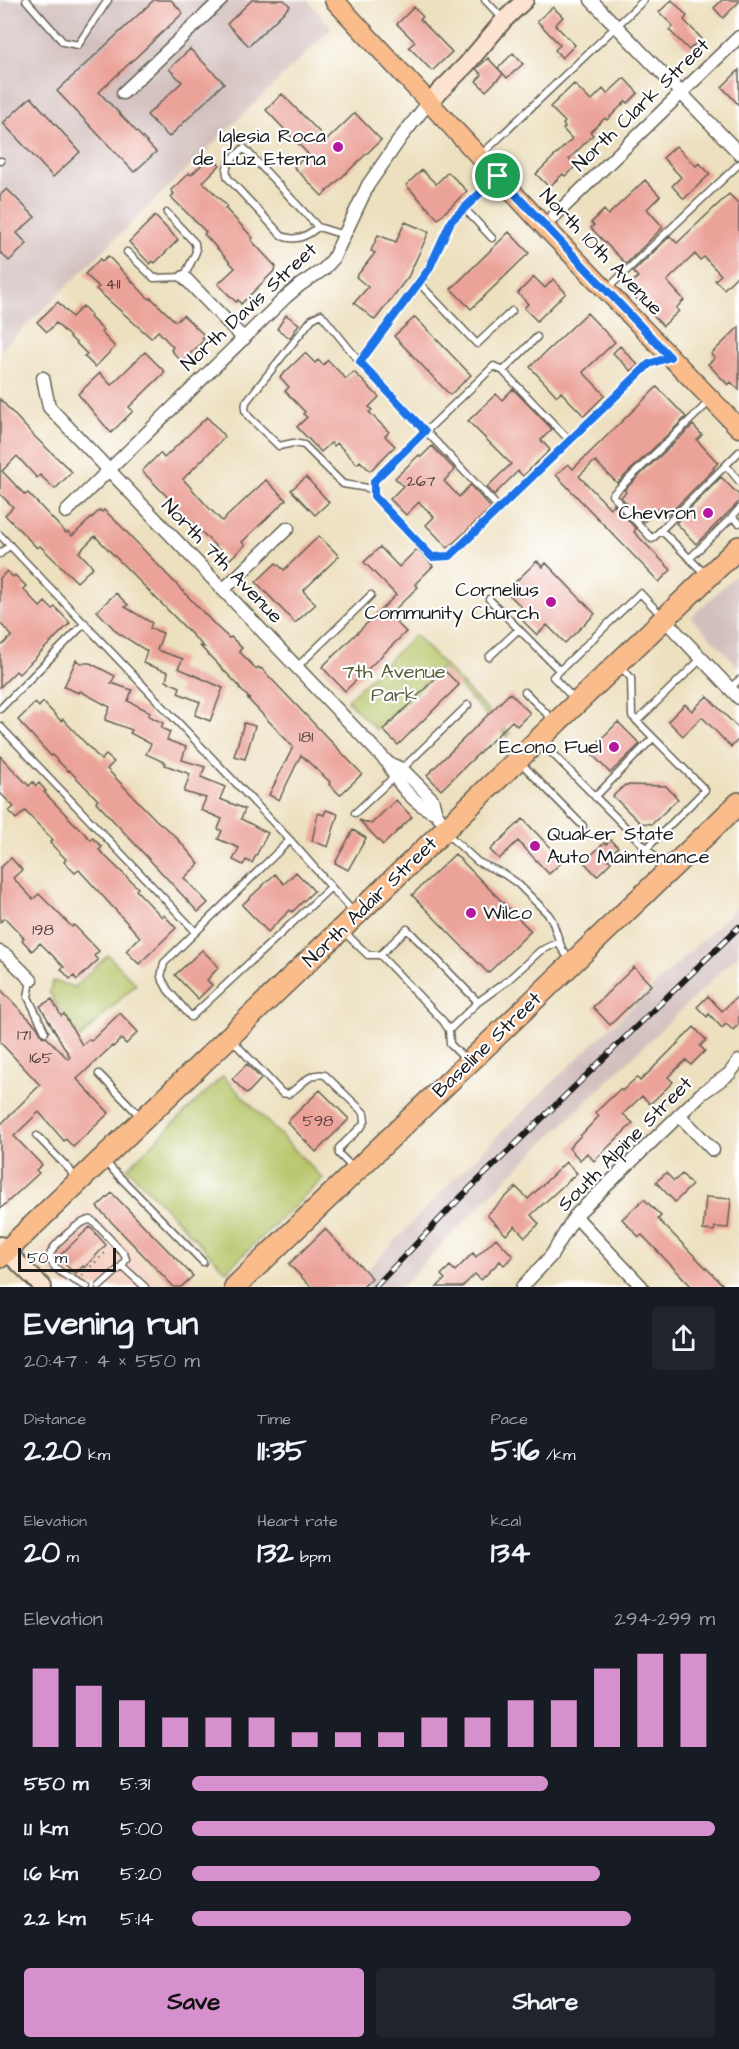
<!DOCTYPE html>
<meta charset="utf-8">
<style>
body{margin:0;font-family:"Architects Daughter",sans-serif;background:#20242c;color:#f1f3f6;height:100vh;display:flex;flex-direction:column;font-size:22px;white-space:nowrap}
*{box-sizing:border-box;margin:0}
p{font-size:20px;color:#9ea1a6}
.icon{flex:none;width:33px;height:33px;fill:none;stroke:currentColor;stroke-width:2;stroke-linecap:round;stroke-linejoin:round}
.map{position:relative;height:1287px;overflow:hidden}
.drawer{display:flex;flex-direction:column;background:#171b24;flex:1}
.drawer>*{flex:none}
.scale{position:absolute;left:18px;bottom:15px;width:98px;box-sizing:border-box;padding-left:6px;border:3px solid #1c1c1c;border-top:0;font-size:16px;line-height:21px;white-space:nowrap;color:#1c1c1c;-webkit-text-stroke:4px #fff;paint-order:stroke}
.pin{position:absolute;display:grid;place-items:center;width:51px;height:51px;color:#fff;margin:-26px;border:3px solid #fff;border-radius:50%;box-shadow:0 2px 6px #0007}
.round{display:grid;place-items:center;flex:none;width:63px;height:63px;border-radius:6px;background:#20242c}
.summary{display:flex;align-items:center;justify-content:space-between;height:102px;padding:0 24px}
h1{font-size:33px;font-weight:800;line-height:45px}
.figures{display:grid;grid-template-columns:repeat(3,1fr);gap:9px;height:102px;padding:6px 24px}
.figures div{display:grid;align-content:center}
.figures b{font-size:30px;font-weight:800}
.figures small{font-size:16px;font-weight:400}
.figures p{font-size:16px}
.chart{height:168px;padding:12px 24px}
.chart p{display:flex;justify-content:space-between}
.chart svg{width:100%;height:108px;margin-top:6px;stroke:#d690ce;stroke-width:6}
.button{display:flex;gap:12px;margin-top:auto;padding:12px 24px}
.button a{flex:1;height:69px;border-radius:6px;background:#d690ce;color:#111;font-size:24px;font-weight:800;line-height:69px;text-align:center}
.button a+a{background:#20242c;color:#f1f3f6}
ul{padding:0 24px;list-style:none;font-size:20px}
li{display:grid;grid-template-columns:96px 72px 1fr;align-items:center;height:45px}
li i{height:15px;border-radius:8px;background:#d690ce}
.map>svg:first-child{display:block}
.built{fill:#f5d2c2}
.industrial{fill:#d1bfbd}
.green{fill:#b6c467;stroke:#697042;stroke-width:1.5}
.building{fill:#eba298}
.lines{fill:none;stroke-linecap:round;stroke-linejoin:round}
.lane-casing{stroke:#656155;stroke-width:9}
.street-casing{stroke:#656155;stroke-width:15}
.secondary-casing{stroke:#656155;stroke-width:20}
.primary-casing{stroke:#656155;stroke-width:21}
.highway-casing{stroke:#656155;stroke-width:24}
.path{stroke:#656155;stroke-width:2;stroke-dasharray:1.5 4.5;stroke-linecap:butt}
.lane{stroke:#fff;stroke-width:6}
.street{stroke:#fff;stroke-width:12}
.secondary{stroke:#fde4d0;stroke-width:16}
.primary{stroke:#f9bc8a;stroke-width:18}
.highway{stroke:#f9bc8a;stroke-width:21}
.rail-casing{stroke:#1c1c1c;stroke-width:6}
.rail{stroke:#fff;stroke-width:4;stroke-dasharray:11;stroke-linecap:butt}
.route-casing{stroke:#fff;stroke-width:12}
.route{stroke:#1a73e8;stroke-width:8}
.poi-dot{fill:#b5179e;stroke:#fff;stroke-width:2}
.labels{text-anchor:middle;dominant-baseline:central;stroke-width:4.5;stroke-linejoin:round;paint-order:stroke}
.number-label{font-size:16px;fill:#503e3b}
.street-label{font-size:20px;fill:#1c1c1c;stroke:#fff}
.poi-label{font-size:20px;fill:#1c1c1c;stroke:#fff;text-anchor:end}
.park-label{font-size:20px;fill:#5a5f3a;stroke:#fff}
</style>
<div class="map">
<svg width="739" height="1287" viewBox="0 0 739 1287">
<rect width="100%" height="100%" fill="#fff"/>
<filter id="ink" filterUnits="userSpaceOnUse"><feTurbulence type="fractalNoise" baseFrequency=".0167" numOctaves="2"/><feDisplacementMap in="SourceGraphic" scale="12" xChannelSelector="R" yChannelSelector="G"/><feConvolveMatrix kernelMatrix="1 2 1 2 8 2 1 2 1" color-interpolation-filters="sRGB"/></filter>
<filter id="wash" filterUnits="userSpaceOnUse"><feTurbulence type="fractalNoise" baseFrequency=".008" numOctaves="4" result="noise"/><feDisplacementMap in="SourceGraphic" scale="24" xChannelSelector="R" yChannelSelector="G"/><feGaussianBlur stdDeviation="1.35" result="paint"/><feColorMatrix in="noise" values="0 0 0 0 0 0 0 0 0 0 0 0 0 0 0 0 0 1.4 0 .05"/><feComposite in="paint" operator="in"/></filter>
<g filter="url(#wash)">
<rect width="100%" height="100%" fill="#ede0bf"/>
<!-- built -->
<path class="built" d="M88 1205 167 1287H65L36 1256Z"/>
<!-- industrial -->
<path class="industrial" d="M0 0H307L332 28 0 351Z
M739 572V667L691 617Z
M739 905V954L508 1177 401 1287H351L450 1183 556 1079Z"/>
<!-- green -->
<path class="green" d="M415 635 510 734 507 737 441 668 376 730 347 700Z
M108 955 136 984 78 1040 49 992 53 981 74 987Z
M223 1076 323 1179 226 1271 127 1168Z"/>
<g id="blocks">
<!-- building -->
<path class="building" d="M154 0H171L183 13 99 92 156 152 134 172 57 91Z
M252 0H284L290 6 249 46 227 24Z
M672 0 687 16 684 20 701 38 689 50 669 30 673 26 659 12Z
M722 0H739V2L723 18 714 8Z
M414 7 423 17 420 19 452 52 432 71 409 47 415 42 397 24Z
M553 7 563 17 555 25 575 45 562 58 555 50 560 45 537 21Z
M190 49 224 83 169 137 147 115 182 82 169 69Z
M513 53 523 64 507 78 498 68Z
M488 58 503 74 486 91 476 81 482 75 476 69Z
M739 70V105L722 87Z
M624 78 638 93 628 103 626 101 607 120 605 118 590 132 593 135 569 159 576 166 565 176 563 174 549 187 536 174 572 139 563 129 565 127 563 124 565 122 550 107 574 84 591 101 603 89 607 94Z
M282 94 327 140 355 113 381 140 322 196 294 167 308 154 266 110Z
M31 97 80 152 53 177 3 123Z
M676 146 696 166 699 163 710 174 684 199 672 186 681 177 663 158Z
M211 156 220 165 203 182 227 206 225 208 253 238 251 240 276 267 275 270 241 304 238 300 236 302 218 284 235 268 204 234 206 232 171 197 174 194 171 190 189 173 191 175Z
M422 170 436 184 448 172 467 191 438 219 406 185Z
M645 180 660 196 647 209 663 227 626 264 591 228 594 225 591 223 604 210 608 215Z
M7 189 35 217 17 233 27 244 9 261 0 252V195Z
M729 194 739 204V274L724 289 715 280 721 275 704 257 700 260 695 254 667 281 684 300 676 308 679 311 663 326 626 288 638 277 633 272 670 236 677 243Z
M155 216 178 240 155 263 153 261 150 264 129 242Z
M405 222 429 232 408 277 375 320 354 303 368 287 356 277 375 253 371 251 378 235 396 242Z
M509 232 529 253 471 309 451 289Z
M108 256 147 297 150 299 151 298 174 320 177 321 183 315 204 335 202 337 204 340 182 362 171 350 173 347 158 331 151 338 96 289 99 287 85 274 100 259 102 261Z
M534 277 545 288 553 279 566 293 537 321 524 308 528 304 518 293Z
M58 302 72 317 83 306 91 315 90 317 103 330 101 332 115 347 95 367 84 356 87 354 56 323 47 332 37 322Z
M587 313 615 342 583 372 605 395 584 416 561 392 557 396 530 367Z
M286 315 299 324 290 338 277 329Z
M415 317 471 375 450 395 394 336Z
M739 327V390L731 382 728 385 708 364 715 358 711 354Z
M620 346 638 365 631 371 613 353Z
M145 352 165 372 129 407 133 411 111 433 78 394 100 373 111 385Z
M305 353 315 363 318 360 323 365 328 360 346 379 354 372 379 397 369 407 372 410 369 412 389 432 385 436 395 446 370 471 360 461 357 464 337 443 334 446 331 443 321 452 297 427 307 417 303 414 305 412 285 391 289 387 280 377Z
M657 387 686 417 617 483 595 461 579 476 610 508 614 504 636 529 634 532 671 570 659 582 556 475 568 464 573 469Z
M513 389 552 429 541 440 550 450 523 476 518 471 494 495 487 487 511 464 468 421 496 394 502 400Z
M0 399 35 437 72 472 55 489 40 475 37 478 17 456 2 471 25 495 28 493 66 533 68 532 72 536 100 510 102 512 104 510 120 525 217 627 229 638 231 637 242 648 239 651 256 669 258 667 260 669 261 668 362 774 340 795 329 784 330 782 301 755 279 800 269 795 293 747 247 698 250 699 239 688 240 687 200 646 204 647 95 536 79 552 93 567 77 582 40 546 37 548 5 515 13 507 0 494Z
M207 417 225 437 183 479 208 507 222 521 266 480 286 500 242 542 245 545 229 560 142 471 160 453 164 458Z
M693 425 702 435 697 440 718 463 713 468 714 469 667 516 659 508 644 522 621 497 626 492 624 490Z
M432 446 455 470 444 481 459 497 470 485 491 508 448 548 426 525 434 517 419 502 406 515 390 499 403 486 395 478 419 455 421 457Z
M306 477 329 502 315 515 291 490Z
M721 477 739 495V502L696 544 676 523Z
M319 536 339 556 303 591 316 604 295 623 256 582 276 563 284 570Z
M380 547 399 567 417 549 433 566 415 584 418 587 389 615 406 632 345 691 322 667 396 595 364 562Z
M537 561 543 567 546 563 595 614 565 643 547 625 537 635 523 621 529 615 506 591Z
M7 571 13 577 15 575 26 586 23 589 40 607 45 602 52 609 55 607 70 623 19 674 16 671 0 687V647L12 636 0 623V578Z
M116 593 128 605 125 607 152 623 150 628 163 633 157 650 183 659 178 668 223 688 210 721 195 715 200 702 178 693 180 687 166 681 168 672 143 663 147 651 118 633 97 611Z
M76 660 81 663H90L115 676 111 683 132 690 128 701 150 712 149 716 163 723 161 728 170 732 167 740 186 747 182 760 205 767 201 777 225 787 220 799 245 809 241 819 268 833 252 863 246 860 243 865 233 860 239 848 218 839 222 831 218 829 222 819 201 810 206 798 184 792 190 774 165 765 166 763 146 754 151 744 130 733 132 730 105 720 110 707 80 691 79 693 64 687Z
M444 670 459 685 398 745 383 730Z
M510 693 530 713 517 726 512 721 441 790 427 775Z
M707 696 739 729V739L731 747 702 717 683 736 668 721 685 704 692 711Z
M43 702 61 721 63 719 101 760 106 755 114 762 107 769 156 820 175 836 199 864 184 878 208 903 198 912 96 802 98 800 69 770 68 771 52 755 51 756 18 720 35 703 39 707Z
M618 722 640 744 610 773 589 751Z
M244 723 255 726 245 759 234 756Z
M0 756 29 786 33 782 36 786 39 783 46 791 44 792 72 821 91 840 93 838 102 847 99 850 138 888 136 890 162 917 164 915 176 928 139 964 126 951 140 937 79 870 75 873 64 862 66 859 50 843 53 840 25 811 16 819 9 811 14 807 0 793Z
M625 785 666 786 678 799 652 824 640 823 613 796Z
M396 800 412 817 383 845 359 820 371 824Z
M326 810 338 814 328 847 312 841 318 813 324 815Z
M523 819 563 861 549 874 518 841 499 859 490 850Z
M353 830 366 838 348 870 335 863Z
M611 840 618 847 607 858 611 862 597 876 584 862 604 843 606 844Z
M455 854 531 931 488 973 412 895Z
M11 858 22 870 13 878 33 899 39 894 72 927 74 925 99 951 94 956 98 960 77 980 74 976 70 979 61 969 64 967 40 943 32 951 22 940 24 938 5 918 0 922V868Z
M296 872 314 891 292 912 290 910 268 932 242 905 275 874 284 884Z
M202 950 219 967 207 980 212 985 198 999 175 975Z
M634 967 651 985 610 1025 593 1007Z
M0 989 37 1027 42 1036 46 1037 68 1059 70 1057 40 1006 52 999 61 1016 64 1014 82 1045 89 1039 91 1041 120 1013 138 1032 126 1044 121 1039 113 1047 112 1046 77 1079 109 1113 73 1147 66 1139 64 1141 39 1112 14 1136 42 1165 36 1170 39 1173 0 1209V1125L40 1085 0 1042Z
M739 995V1024L733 1030 726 1024 722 1028 709 1014 707 1017 697 1007 708 996 722 1011Z
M694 1027 706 1040 700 1046 705 1051 691 1065 686 1060 668 1077 673 1082 650 1104 642 1096 623 1114 633 1123 594 1161 587 1153 580 1160 569 1148 599 1116 595 1113 620 1089 622 1091 637 1077 640 1081Z
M247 1064 261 1079 247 1094 232 1079Z
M320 1090 349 1119 316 1152 287 1122Z
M566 1162 577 1173 531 1215 539 1224 525 1237 515 1226 506 1235 487 1215 516 1187 528 1199Z
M666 1173 674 1181 682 1174 692 1185 675 1202 656 1182Z
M112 1193 193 1276 181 1287H174L97 1207Z
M706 1197 731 1199 728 1228 715 1227 714 1231 703 1230Z
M644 1199 661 1216 658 1219 725 1287H692L642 1235 639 1237 622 1219Z
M90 1227 106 1245 84 1268 83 1266 75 1274 58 1257Z
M325 1229 372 1278 363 1287H311L289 1264Z
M496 1238 513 1256 504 1265 500 1261 481 1280 475 1274 462 1287H437L445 1279 441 1275 450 1266 455 1271 473 1253 476 1257Z"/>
</g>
</g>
<g filter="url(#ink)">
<use href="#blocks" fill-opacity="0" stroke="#656155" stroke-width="1.5"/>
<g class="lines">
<!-- lane casing -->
<g class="lane-casing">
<path id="lane" d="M26 0 63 42 78 45 108 0
M485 0 504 20
M481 155 644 0
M0 161H1
M464 208 492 238
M318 227C307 236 296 242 282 236L228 178C222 164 235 157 244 148L318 227 344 235
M127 252 154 278 184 277 196 252 195 243 167 213
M419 283 477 344 512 311
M608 288 739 164
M360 362 429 269 451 221 495 178
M503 371 537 337
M570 441 503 371 494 366 374 481V496L432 557 450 556 649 364 667 358
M726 465 739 481
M374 489 343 484 304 445 293 443 279 446 249 417 245 410 246 402 312 319 321 314 360 362 500 509
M739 509 732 517 739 523
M661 530 652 539 612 495 711 400
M0 535 290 840 354 913
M0 554 10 545
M690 558 732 517
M706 575 661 530 739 452
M489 599 559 670
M489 657 519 629
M297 667 371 595
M621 667 631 678 632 716 705 790 647 848
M730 688 739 680
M525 692 554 721
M575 700 553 677 640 593 662 616
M0 709 85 623
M637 721 701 659
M0 726 195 931
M541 742 667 869
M520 762 583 826
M402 769 468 705
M595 797 653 738
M355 813 395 776
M447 834 478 862 504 874 517 883 548 914 552 920 562 949 570 960
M290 840 164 963 161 977 168 990 191 1017 331 887
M344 932 368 955H380L443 1021 449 1030 450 1044 466 1060
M380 955 407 929 478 1002 449 1030
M31 980 28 997 45 1032
M478 1002 507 981 540 951 559 942
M232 1040 282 1093 288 1094C301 1087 309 1071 325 1075L364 1113 365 1121 362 1126 339 1148V1154L353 1168
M99 1074 140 1116
M37 1136 70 1170 75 1180
M105 1162 203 1262
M87 1287C77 1281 52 1272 50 1257 49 1247 81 1219 91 1220L95 1223 124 1254 126 1259 122 1266
M99 1287 122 1266 145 1287"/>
</g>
<!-- street casing -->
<g class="street-casing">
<path id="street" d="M591 0 739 153
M123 93 221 0
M544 226 739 37
M184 277 244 339
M43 378 49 407 388 763C397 784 415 805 436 813
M66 512 286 297 300 285 324 269 333 259 368 185 402 136 429 102
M223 590 288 528
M664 619 739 698
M388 763 402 769 432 799 436 813 439 817
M0 952 7 956 31 980
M679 1115 713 1150
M575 1216 642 1287
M522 1287 551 1256 575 1216 701 1094 729 1074 739 1061"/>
</g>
<!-- secondary casing -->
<g class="secondary-casing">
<path id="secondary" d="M429 102 466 65 504 20 525 0
M0 1245 43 1287"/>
</g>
<!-- primary casing -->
<g class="primary-casing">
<path id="primary" d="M334 0 544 226 739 428"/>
</g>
<!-- highway casing -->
<g class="highway-casing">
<path id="highway" d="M0 1257 739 547
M235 1287 739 803"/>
</g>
<!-- path -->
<path class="path" d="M82 1275 106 1252"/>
<!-- lane -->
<use href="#lane" class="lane"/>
<!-- street -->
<use href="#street" class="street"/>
<!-- secondary -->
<use href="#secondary" class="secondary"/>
<!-- primary -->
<use href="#primary" class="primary"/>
<!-- highway -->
<use href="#highway" class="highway"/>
<!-- rail casing -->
<g class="rail-casing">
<path id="rail" d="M375 1287 460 1198 739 927"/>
</g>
<!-- rail -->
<use href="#rail" class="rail"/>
</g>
</g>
<g class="lines" filter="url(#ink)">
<!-- route casing -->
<g class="route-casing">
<path id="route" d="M498 176 670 357 649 364 450 556 432 557 374 496V481L425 431 360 362 429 269 451 221Z"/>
</g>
<!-- route -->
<use href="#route" class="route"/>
</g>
<!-- markers -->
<g class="poi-dot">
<circle cx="338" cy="147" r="6"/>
<circle cx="708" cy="513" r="6"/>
<circle cx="551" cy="602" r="6"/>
<circle cx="614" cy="747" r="6"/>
<circle cx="535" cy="846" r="6"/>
<circle cx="471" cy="913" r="6"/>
</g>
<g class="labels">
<!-- number labels -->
<g class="number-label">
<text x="113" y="284">411</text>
<text x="421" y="481">267</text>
<text x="306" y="737">181</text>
<text x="43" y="930">198</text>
<text x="24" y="1035">171</text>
<text x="41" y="1058">165</text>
<text x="318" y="1121">598</text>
</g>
<!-- street labels -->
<g class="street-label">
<text transform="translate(641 105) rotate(-44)">North Clark Street</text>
<text transform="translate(601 252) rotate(46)">North 10th Avenue</text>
<text transform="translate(249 307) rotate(-43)">North Davis Street</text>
<text transform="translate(222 561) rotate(46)">North 7th Avenue</text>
<text transform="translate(370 902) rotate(-44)">North Adair Street</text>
<text transform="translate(487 1045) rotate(-44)">Baseline Street</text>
<text transform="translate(625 1144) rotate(-45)">South Alpine Street</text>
</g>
<!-- poi labels -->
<g class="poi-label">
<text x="326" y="136">Iglesia Roca<tspan x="326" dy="23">de Luz Eterna</tspan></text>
<text x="696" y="513">Chevron</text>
<text x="539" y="590">Cornelius<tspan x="539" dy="23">Community Church</tspan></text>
<text x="602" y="747">Econo Fuel</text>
<text x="547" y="834" text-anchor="start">Quaker State<tspan x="547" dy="23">Auto Maintenance</tspan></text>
<text x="483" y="913" text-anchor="start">Wilco</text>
</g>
<!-- park labels -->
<g class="park-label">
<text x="394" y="672">7th Avenue<tspan x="394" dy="23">Park</tspan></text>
</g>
</g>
</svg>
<div class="scale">50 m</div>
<div class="pin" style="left:498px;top:176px;background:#1e9e55"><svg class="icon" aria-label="arrive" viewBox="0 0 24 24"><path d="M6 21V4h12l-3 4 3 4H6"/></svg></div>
</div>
<section class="drawer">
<div class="summary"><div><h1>Evening run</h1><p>20:47 · 4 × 550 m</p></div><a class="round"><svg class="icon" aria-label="share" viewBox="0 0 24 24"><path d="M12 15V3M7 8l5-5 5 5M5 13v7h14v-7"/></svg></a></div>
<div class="figures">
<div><p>Distance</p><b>2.20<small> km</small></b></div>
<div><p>Time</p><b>11:35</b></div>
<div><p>Pace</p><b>5:16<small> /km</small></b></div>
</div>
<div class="figures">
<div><p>Elevation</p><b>20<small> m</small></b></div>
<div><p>Heart rate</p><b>132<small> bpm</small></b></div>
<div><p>kcal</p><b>134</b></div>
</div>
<div class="chart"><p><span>Elevation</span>294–299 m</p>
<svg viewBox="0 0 160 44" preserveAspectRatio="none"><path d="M5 44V12M15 44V19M25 44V25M35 44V32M45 44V32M55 44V32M65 44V38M75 44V38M85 44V38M95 44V32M105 44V32M115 44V25M125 44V25M135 44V12M145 44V6M155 44V6"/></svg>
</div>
<ul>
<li><b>550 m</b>5:31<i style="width:68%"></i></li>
<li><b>1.1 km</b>5:00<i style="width:100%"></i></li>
<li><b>1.6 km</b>5:20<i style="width:78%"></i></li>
<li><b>2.2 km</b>5:14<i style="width:84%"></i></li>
</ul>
<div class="button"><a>Save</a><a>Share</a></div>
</section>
